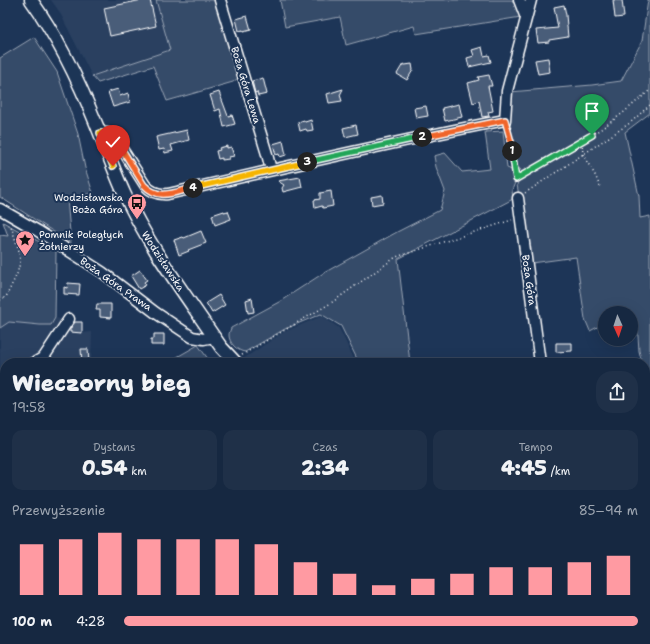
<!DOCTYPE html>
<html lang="pl">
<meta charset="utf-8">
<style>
body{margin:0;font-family:"Shantell Sans",sans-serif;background:#1f3048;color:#f1f3f6;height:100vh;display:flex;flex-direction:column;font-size:15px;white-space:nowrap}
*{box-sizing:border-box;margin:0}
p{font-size:13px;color:#9ea6b1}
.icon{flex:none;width:22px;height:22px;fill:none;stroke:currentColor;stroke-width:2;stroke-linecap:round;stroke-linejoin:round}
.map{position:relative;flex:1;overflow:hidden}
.panel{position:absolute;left:0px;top:358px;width:650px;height:286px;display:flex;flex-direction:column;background:#162841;border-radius:16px 16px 0 0;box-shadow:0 4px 16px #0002,0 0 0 1px #35445a}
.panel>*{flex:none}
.needle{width:26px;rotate:177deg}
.controls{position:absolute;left:598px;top:306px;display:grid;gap:8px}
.controls a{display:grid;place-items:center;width:40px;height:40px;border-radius:50%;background:#162841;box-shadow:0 4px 16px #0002,0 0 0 1px #35445a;font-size:20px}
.pin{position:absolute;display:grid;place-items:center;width:34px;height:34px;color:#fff;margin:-41px -17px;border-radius:50% 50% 50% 0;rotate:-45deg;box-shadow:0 0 4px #0007}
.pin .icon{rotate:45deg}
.km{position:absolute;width:20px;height:20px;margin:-10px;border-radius:50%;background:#222;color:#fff;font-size:11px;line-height:20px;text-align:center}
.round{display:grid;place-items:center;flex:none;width:42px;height:42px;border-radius:16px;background:#1f3048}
.head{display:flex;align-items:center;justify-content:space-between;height:68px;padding:0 12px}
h1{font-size:22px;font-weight:800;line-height:30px}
.figures{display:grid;grid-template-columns:repeat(3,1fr);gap:6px;height:68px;padding:4px 12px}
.figures div{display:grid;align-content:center;border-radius:10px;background:#1f3048;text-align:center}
.figures b{font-size:20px;font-weight:800}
.figures small{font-size:11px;font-weight:400}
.figures p{font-size:11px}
.chart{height:112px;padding:8px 12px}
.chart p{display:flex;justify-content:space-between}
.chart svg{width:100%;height:72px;margin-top:4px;stroke:#ff9aa2;stroke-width:6}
ul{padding:0 12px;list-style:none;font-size:13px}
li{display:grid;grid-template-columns:64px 48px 1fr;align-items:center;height:30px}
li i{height:10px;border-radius:5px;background:#ff9aa2}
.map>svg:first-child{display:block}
.built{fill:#2a4161}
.green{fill:#364b69;stroke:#9aa5b4}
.water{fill:#617289;stroke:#a0aab8}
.building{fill:#4a5d79;stroke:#fff}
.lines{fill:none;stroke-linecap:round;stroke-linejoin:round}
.minor-casing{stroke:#fff;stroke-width:13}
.major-casing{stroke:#fff;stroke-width:15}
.path{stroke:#fff;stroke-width:1.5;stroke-dasharray:1 3;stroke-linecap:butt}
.minor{stroke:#1d3557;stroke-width:10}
.major{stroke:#1d3557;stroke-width:12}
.split-1-casing{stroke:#fff;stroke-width:8}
.split-2-casing{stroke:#fff;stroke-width:8}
.split-3-casing{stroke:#fff;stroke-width:8}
.split-4-casing{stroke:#fff;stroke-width:8}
.split-5-casing{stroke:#fff;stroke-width:8}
.split-6-casing{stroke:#fff;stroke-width:8}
.split-1{stroke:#22a559;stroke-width:5}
.split-2{stroke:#f0652b;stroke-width:5}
.split-3{stroke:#22a559;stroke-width:5}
.split-4{stroke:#f5b400;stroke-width:5}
.split-5{stroke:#f0652b;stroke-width:5}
.split-6{stroke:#f5b400;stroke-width:5}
.labels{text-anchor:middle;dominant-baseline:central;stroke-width:4;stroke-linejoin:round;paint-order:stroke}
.street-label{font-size:10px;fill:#fff;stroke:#1d3557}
.poi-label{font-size:10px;fill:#fff;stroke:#1d3557;text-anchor:end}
</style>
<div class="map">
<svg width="650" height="644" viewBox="0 0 650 644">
<rect width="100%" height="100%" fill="#1d3557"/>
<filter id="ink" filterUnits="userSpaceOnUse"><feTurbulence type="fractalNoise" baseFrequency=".025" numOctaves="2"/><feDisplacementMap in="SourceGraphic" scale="8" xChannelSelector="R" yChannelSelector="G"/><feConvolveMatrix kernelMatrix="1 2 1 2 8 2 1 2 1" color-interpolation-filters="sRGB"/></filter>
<g filter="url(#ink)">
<!-- built -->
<path class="built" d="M51 0H156L170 50 92 76 59 11Z
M322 316 339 328 356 363H248L243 359 284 332Z
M55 318 70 321 69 332 82 333 92 332 91 363H5V431L0 432V328L9 322 40 325H51Z"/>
<!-- green -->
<path class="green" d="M156 0H217L238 78 233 82 167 101 153 66 98 83 92 76 170 50Z
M280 0H529L521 17 416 34 414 26 346 45 340 17 285 27Z
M648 0H650V113L625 132 639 196 640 218 650 216V378L646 377 645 373V363H642L639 351 637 321H631V313H605V323L590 331 585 319 576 257 532 263 517 185 521 170 515 164 508 113 510 92 592 85 621 81 642 41Z
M34 37 57 72 78 134 85 168 93 193 67 199 71 243 0 197V58Z
M503 131 507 168 519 173 512 190 513 199 398 259 410 363H359L341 326 321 314 285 329 245 352C237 351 229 343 229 335 229 333 230 331 231 328L279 302 322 274 397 232 440 210 445 191 436 167 434 156 445 153 462 172 490 169 485 132Z
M3 222 56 251 55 318 51 325H40L9 322 0 328V235L8 236Z
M198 345 211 363H169L177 357Z
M483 639H569V644H483Z"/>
<!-- water -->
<path class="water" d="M650 401V440L645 439V404Z"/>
<!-- building -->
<path class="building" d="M142 0H150L156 26 110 36 104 8Z
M613 0H622L624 17 615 18Z
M564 5 566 15 568 37 549 40V42L538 43 536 30 558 28 554 7Z
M247 16 251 30 243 32V30L239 31 236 19Z
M482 47 484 56 489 55 491 62 469 67 467 58 474 56 472 50Z
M548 58 550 72 538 74 535 60Z
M403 64 405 65 412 64 413 70 407 80 397 74Z
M489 75 492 86H488L493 111 488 112 489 116 482 117 479 101 473 103 468 83 479 80 478 77Z
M263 78 267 94 258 96 257 92 255 93 252 81Z
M118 89 120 96 128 93 130 102 113 107 108 92Z
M343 89 340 95 342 101 329 103 327 94Z
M219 92 228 116 232 115 235 124 224 127 220 109 215 111 210 95Z
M459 104 462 117 445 121 442 108Z
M426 106 428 116 416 118 414 108Z
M304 120 305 122 311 120 313 130 307 131 306 129 300 131 298 122Z
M356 125 358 134 345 137 343 128Z
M187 130 189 140 171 145 173 151 165 153 164 149 159 150 156 137Z
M283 141 286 155 280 157 279 154 276 155 273 144Z
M227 146V148L231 147 234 156 229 157V159L222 160V158L218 159 216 151 220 150 219 148Z
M300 177 302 187 283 192 282 188 284 185 278 181Z
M331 191 333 206 323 208 322 206 315 208 314 200 320 199V193Z
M382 195 383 203 372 205 371 197Z
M224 211V212L228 211 231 219 215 225 212 215Z
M201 231 206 243 188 250 189 251 179 255 174 240 183 237 184 238Z
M140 270 147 280 144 282 146 285 139 289 131 276Z
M68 283 80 284 79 295 64 294V287L67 288Z
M219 295 225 305 212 313 206 303Z
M252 298 254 312 248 313 246 300Z
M97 304H111V318L100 317V310H96Z
M75 322H82V333L70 332V329Z
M154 334H164V345H151V339H154Z
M556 343H572V351L556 352Z
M81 349H88L89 363H82Z"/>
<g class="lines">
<!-- minor casing -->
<g class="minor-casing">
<path id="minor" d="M220 0 267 154 271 170
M519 0 526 18
M100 133C107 132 110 133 115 138L145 185C151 192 158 195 168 194 280 168 392 142 505 120L507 91 531 0
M518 198 540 363
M0 209 38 231 102 272 156 313 192 337 204 339 214 337
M34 363 44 357 69 319
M0 384 5 381
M645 611 650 600"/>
</g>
<!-- major casing -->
<g class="major-casing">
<path id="major" d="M31 0C59 39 79 81 97 126 106 148 114 171 124 193 148 245 182 290 214 337L221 347 236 363
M614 639 621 644"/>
</g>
<!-- path -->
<path class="path" d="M507 127 511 142 515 179 601 129 623 113 650 90
M582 142 583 155 595 175 601 189
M525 193 630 123 650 105
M0 300 6 297 17 274 20 263 19 251 11 226
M242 355 331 303 396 257 512 220
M631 640 636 644"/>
<!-- minor -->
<use href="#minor" class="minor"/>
<!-- major -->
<use href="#major" class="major"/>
</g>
</g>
<g class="lines" filter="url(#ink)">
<!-- split-1 casing -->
<g class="split-1-casing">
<path id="split-1" d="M512 151 516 179 592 135"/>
</g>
<!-- split-2 casing -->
<g class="split-2-casing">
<path id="split-2" d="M422 137 505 120 511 142 512 151"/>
</g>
<!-- split-3 casing -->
<g class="split-3-casing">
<path id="split-3" d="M307 162 422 137"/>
</g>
<!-- split-4 casing -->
<g class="split-4-casing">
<path id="split-4" d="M193 188 307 162"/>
</g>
<!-- split-5 casing -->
<g class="split-5-casing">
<path id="split-5" d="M108 133 111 134 115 138 144 185C159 201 175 192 193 188"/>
</g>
<!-- split-6 casing -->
<g class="split-6-casing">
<path id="split-6" d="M108 133H100L113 166"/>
</g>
<!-- split-1 -->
<use href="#split-1" class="split-1"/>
<!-- split-2 -->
<use href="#split-2" class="split-2"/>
<!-- split-3 -->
<use href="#split-3" class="split-3"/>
<!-- split-4 -->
<use href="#split-4" class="split-4"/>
<!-- split-5 -->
<use href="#split-5" class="split-5"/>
<!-- split-6 -->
<use href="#split-6" class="split-6"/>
</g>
<!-- icons -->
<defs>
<g id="bus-pin" transform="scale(1)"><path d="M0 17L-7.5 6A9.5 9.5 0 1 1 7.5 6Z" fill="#ff9aa2" stroke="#1d3557"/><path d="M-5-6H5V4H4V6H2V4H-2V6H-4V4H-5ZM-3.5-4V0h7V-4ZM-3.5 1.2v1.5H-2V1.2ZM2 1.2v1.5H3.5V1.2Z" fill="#111"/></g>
<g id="sight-pin" transform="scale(1)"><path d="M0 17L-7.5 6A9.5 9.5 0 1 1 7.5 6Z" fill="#ff9aa2" stroke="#1d3557"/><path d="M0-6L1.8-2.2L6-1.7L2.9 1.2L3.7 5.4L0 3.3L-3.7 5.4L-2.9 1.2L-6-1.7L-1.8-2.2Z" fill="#111"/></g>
</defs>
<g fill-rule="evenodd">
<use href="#bus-pin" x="137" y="203"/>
<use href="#sight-pin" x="25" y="240"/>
</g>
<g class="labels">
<!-- street labels -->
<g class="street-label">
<text transform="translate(246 85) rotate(73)">Boża Góra Lewa</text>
<text transform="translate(163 261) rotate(57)">Wodzisławska</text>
<text transform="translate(529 280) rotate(82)">Boża Góra</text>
<text transform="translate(116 284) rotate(35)">Boża Góra Prawa</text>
</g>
<!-- poi labels -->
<g class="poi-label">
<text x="123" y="197">Wodzisławska<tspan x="123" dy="12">Boża Góra</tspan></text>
<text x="39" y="234" text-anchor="start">Pomnik Poległych<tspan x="39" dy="12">Żołnierzy</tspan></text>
</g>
</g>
</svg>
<div class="controls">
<a><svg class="needle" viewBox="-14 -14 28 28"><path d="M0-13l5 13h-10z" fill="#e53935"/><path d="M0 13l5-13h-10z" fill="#9ea6b1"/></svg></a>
</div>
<div class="pin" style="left:592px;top:135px;background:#1e9e55"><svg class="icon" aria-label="arrive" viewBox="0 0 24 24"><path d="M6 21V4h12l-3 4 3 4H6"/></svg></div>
<div class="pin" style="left:113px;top:166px;background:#d93025"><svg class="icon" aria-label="check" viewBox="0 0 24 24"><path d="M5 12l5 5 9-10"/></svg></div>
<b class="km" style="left:512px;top:151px">1</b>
<b class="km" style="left:422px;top:137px">2</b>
<b class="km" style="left:307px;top:162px">3</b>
<b class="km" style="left:193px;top:188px">4</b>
<section class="panel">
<div class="head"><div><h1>Wieczorny bieg</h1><p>19:58</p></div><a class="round"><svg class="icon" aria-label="share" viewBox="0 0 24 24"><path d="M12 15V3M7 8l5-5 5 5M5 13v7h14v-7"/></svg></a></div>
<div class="figures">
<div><p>Dystans</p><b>0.54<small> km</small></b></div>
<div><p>Czas</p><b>2:34</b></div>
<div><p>Tempo</p><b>4:45<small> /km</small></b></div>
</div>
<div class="chart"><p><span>Przewyższenie</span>85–94 m</p>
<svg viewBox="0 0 160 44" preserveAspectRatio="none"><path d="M5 44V13M15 44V10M25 44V6M35 44V10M45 44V10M55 44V10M65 44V13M75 44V24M85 44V31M95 44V38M105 44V34M115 44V31M125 44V27M135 44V27M145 44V24M155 44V20"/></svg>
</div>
<ul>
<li><b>100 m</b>4:28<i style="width:100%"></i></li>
</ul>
</section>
</div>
